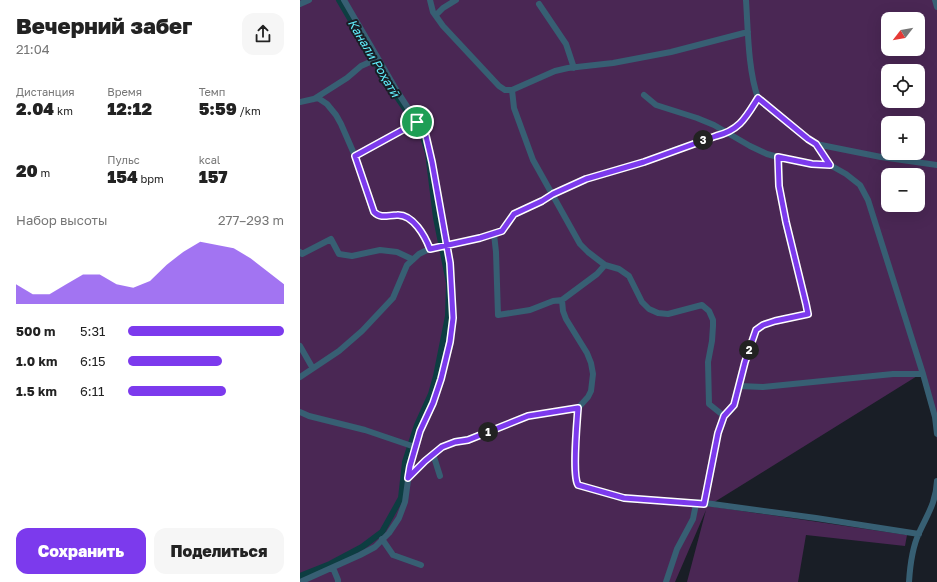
<!DOCTYPE html>
<html lang="ru">
<meta charset="utf-8">
<style>
body{margin:0;font-family:"Golos Text",sans-serif;background:#f6f6f6;color:#222;height:100vh;display:flex;flex-direction:column;font-size:15px;white-space:nowrap}
*{box-sizing:border-box;margin:0}
p{font-size:13px;color:#767676}
.icon{flex:none;width:22px;height:22px;fill:none;stroke:currentColor;stroke-width:2;stroke-linecap:round;stroke-linejoin:round}
.map{position:relative;flex:1;overflow:hidden}
.sheet{display:flex;flex-direction:column;background:#fff;width:300px}
.sheet>*{flex:none}
.needle{width:26px;rotate:239deg}
.controls{position:absolute;left:581px;top:12px;display:grid;gap:8px}
.controls a{display:grid;place-items:center;width:44px;height:44px;border-radius:8px;background:#fff;box-shadow:0 4px 16px #0002;font-size:20px}
.pin{position:absolute;display:grid;place-items:center;width:34px;height:34px;color:#fff;margin:-17px;border:2px solid #fff;border-radius:50%;box-shadow:0 1px 4px #0007}
.km{position:absolute;width:20px;height:20px;margin:-10px;border-radius:50%;background:#222;color:#fff;font-size:11px;line-height:20px;text-align:center}
.round{display:grid;place-items:center;flex:none;width:42px;height:42px;border-radius:12px;background:#f6f6f6}
.head{display:flex;align-items:center;justify-content:space-between;height:68px;padding:0 16px}
h1{font-size:22px;font-weight:800;line-height:30px}
.metrics{display:grid;grid-template-columns:repeat(3,1fr);gap:6px;height:68px;padding:4px 16px}
.metrics div{display:grid;align-content:center}
.metrics b{font-size:17px;font-weight:800}
.metrics small{font-size:11px;font-weight:400}
.metrics p{font-size:11px}
.chart{height:112px;padding:8px 16px}
.chart p{display:flex;justify-content:space-between}
.chart svg{width:100%;height:72px;margin-top:4px;fill:#7c3aed;opacity:.7}
.primary-button{display:flex;gap:8px;margin-top:auto;padding:8px 16px}
.primary-button a{flex:1;height:46px;border-radius:12px;background:#7c3aed;color:#fff;font-size:16px;font-weight:800;line-height:46px;text-align:center}
.primary-button a+a{background:#f6f6f6;color:#222}
ul{padding:0 16px;list-style:none;font-size:13px}
li{display:grid;grid-template-columns:64px 48px 1fr;align-items:center;height:30px}
li i{height:10px;border-radius:5px;background:#7c3aed}
main{display:flex;flex:1;min-height:0}
.map>svg:first-child{display:block}
.green{fill:#4a2754;fill-rule:evenodd}
.lines{fill:none;stroke-linecap:round;stroke-linejoin:round}
.canal{stroke:#0d3d41;stroke-width:6}
.minor{stroke:#375f73;stroke-width:6}
.route-casing{stroke:#fff;stroke-width:8}
.route{stroke:#7c3aed;stroke-width:5}
.labels{text-anchor:middle;dominant-baseline:central;stroke-width:4;stroke-linejoin:round;paint-order:stroke}
.water-label{font-size:12px;font-style:italic;fill:#61effc;stroke:#191e26}
</style>
<main>
<section class="sheet">
<div class="head"><div><h1>Вечерний забег</h1><p>21:04</p></div><a class="round"><svg class="icon" aria-label="share" viewBox="0 0 24 24"><path d="M12 15V3M7 8l5-5 5 5M5 13v7h14v-7"/></svg></a></div>
<div class="metrics">
<div><p>Дистанция</p><b>2.04<small> km</small></b></div>
<div><p>Время</p><b>12:12</b></div>
<div><p>Темп</p><b>5:59<small> /km</small></b></div>
</div>
<div class="metrics">
<div><b>20<small> m</small></b></div>
<div><p>Пульс</p><b>154<small> bpm</small></b></div>
<div><p>kcal</p><b>157</b></div>
</div>
<div class="chart"><p><span>Набор высоты</span>277–293 m</p>
<svg viewBox="0 0 160 44" preserveAspectRatio="none"><path d="M0 44V32L10 38L20 38L30 32L40 26L50 26L60 32L70 34L80 30L90 20L100 12L110 6L120 8L130 10L140 16L150 24L160 32V44z"/></svg>
</div>
<ul>
<li><b>500 m</b>5:31<i style="width:100%"></i></li>
<li><b>1.0 km</b>6:15<i style="width:60%"></i></li>
<li><b>1.5 km</b>6:11<i style="width:63%"></i></li>
</ul>
<div class="primary-button"><a>Сохранить</a><a>Поделиться</a></div>
</section>
<div class="map">
<svg width="637" height="582" viewBox="0 0 637 582">
<rect width="100%" height="100%" fill="#191e26"/>
<!-- green -->
<path class="green" d="M0 0H637V441L635 423 622 373 408 506 607 535 605 546 506 535 498 582H387L406 510 375 582H0ZM588 19H618V49H588ZM588 71H618V101H588ZM588 123H618V153H588ZM588 175H618V205H588Z"/>
<g class="lines">
<!-- canal -->
<path class="canal" d="M39 0 88 84 108 113
M0 576 30 564 62 547 82 532 101 498 105 462 117 425 131 394 136 376 148 316 149 283 136 218 128 153 123 137 116 126"/>
<!-- minor -->
<path class="minor" d="M130 0 133 12 143 26 199 86 205 90H212L255 71 268 68 313 63 371 52 448 32
M446 0C448 30 448 70 458 98L508 139 516 144 530 165 546 174 560 185 568 200 623 374 635 417 637 434
M635 0 637 7
M0 4 9 0
M239 4 266 44 274 68
M136 15 143 8 156 0
M14 99 47 78 61 66 70 62 77 58
M0 102 18 98 27 104 36 115 41 124 55 156 73 212C82 220 90 214 100 215 114 217 125 237 129 249
M516 144 581 157 637 165
M55 156 117 122
M478 157 513 165H530
M194 234 196 252 198 315 230 310 253 301 262 300 297 274 305 265 288 252 280 244 233 160 214 108 212 90
M0 252 2 254 31 239 39 254 52 256 80 250 97 252 112 259
M305 265 319 269 329 276 342 302 349 309 358 313 368 314 402 305 409 311 413 320V326L412 341 408 362 409 404 424 416
M0 346 12 367
M0 377 39 351 62 331 93 298 107 265 119 254 129 249 180 238 202 231 214 214 242 201 253 194 286 179 344 162 377 149 427 133 444 120 458 98
M439 386 463 387 593 374H623
M278 408C277 423 272 475 278 485L324 499 405 503 418 433 424 416 431 410 434 405 445 362 456 330 463 325 475 321 508 314 506 304 485 222 479 186 478 157 467 154 450 146 414 125 397 118 356 105 344 95
M0 412 9 416 65 430 112 446 115 449
M133 454 140 476
M109 478 125 461 142 447 155 441 168 439 228 416 278 408 288 397 291 391 293 374 291 363 287 353 266 319 263 311 262 300
M405 503 516 518 619 534
M82 539 93 555 121 565
M33 568 38 580V582
M0 582 60 555 75 547 89 533 99 518 105 502 110 466 120 431 133 403 141 379 149 342 153 318 150 263 132 162 126 136 97 91 44 0
M366 582 377 549 393 519 396 504
M609 582C610 566 612 548 619 533 627 515 636 503 637 481"/>
</g>
<g class="lines">
<!-- route casing -->
<g class="route-casing">
<path id="route" d="M117 122 126 136 132 162 150 263 153 318 150 342 141 379 133 403 120 431 110 466 108 478 125 461 142 447 155 442 168 440 228 416 278 408C277 423 272 475 278 485L324 498 404 504 418 433 424 416 434 405 445 362 456 330 463 325 475 321 508 314 506 304 486 222 479 186 478 157 512 164 530 165 516 144 508 139 458 98C446 117 440 130 416 136L344 162 286 179 253 194 242 201 214 214 202 231 180 238 130 249C125 236 113 214 97 215 88 215 81 219 74 212L55 156 117 122"/>
</g>
<!-- route -->
<use href="#route" class="route"/>
</g>
<g class="labels">
<!-- water labels -->
<g class="water-label">
<text transform="translate(74 58) rotate(59)">Канали Роҳатӣ</text>
</g>
</g>
</svg>
<div class="controls">
<a><svg class="needle" viewBox="-14 -14 28 28"><path d="M0-13l5 13h-10z" fill="#e53935"/><path d="M0 13l5-13h-10z" fill="#767676"/></svg></a>
<a><svg class="icon" aria-label="locate" viewBox="0 0 24 24"><circle cx="12" cy="12" r="6"/><path d="M12 2v4M12 18v4M2 12h4M18 12h4"/></svg></a>
<a>+</a>
<a>−</a>
</div>
<div class="pin" style="left:117px;top:122px;background:#1e9e55"><svg class="icon" aria-label="arrive" viewBox="0 0 24 24"><path d="M6 21V4h12l-3 4 3 4H6"/></svg></div>
<b class="km" style="left:188px;top:432px">1</b>
<b class="km" style="left:449px;top:350px">2</b>
<b class="km" style="left:403px;top:140px">3</b>
</div>
</main>
